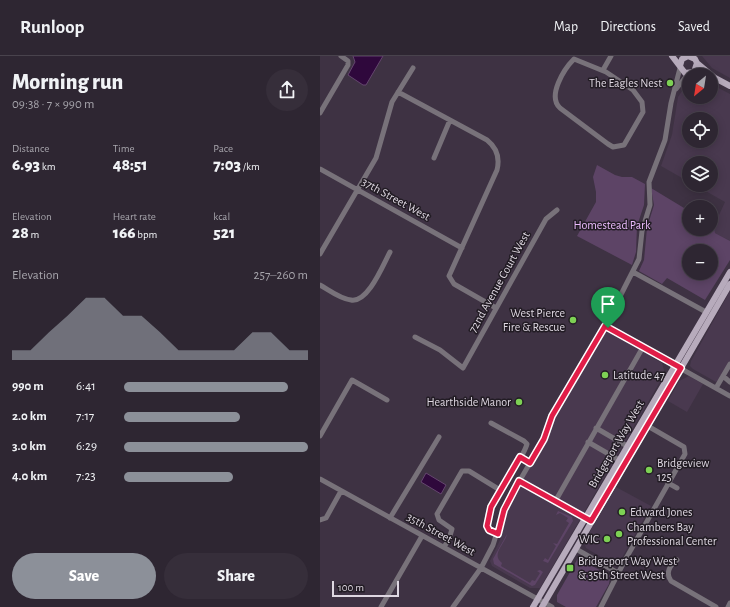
<!DOCTYPE html>
<meta charset="utf-8">
<style>
body{margin:0;font-family:"Alegreya Sans",sans-serif;background:#362e3a;color:#f1f3f6;height:100vh;display:flex;flex-direction:column;font-size:15px;white-space:nowrap}
*{box-sizing:border-box;margin:0}
p{font-size:13px;color:#a7a5ac}
.icon{flex:none;width:22px;height:22px;fill:none;stroke:currentColor;stroke-width:2;stroke-linecap:round;stroke-linejoin:round}
.map{position:relative;flex:1;overflow:hidden}
.side{display:flex;flex-direction:column;background:#2e2632;width:320px}
.side>*{flex:none}
.needle{width:26px;rotate:210deg}
.tools{position:absolute;left:362px;top:12px;display:grid;gap:8px}
.tools a{display:grid;place-items:center;width:36px;height:36px;border-radius:50%;background:#2e2632;box-shadow:0 2px 10px #0003,0 0 0 1px #49434d;font-size:20px}
.scale{position:absolute;left:12px;bottom:10px;width:67px;box-sizing:border-box;padding-left:4px;border:2px solid #ded7e1;border-top:0;font-size:11px;line-height:14px;white-space:nowrap;color:#ded7e1;-webkit-text-stroke:3px #221c24;paint-order:stroke}
.pin{position:absolute;display:grid;place-items:center;width:34px;height:34px;color:#fff;margin:-41px -17px;border-radius:50% 50% 50% 0;rotate:-45deg;box-shadow:0 0 4px #0007}
.pin .icon{rotate:45deg}
.round{display:grid;place-items:center;flex:none;width:42px;height:42px;border-radius:21px;background:#362e3a}
.overview{display:flex;align-items:center;justify-content:space-between;height:68px;padding:0 12px}
h1{font-size:22px;font-weight:800;line-height:30px}
.stats{display:grid;grid-template-columns:repeat(3,1fr);gap:6px;height:68px;padding:4px 12px}
.stats div{display:grid;align-content:center}
.stats b{font-size:17px;font-weight:800}
.stats small{font-size:11px;font-weight:400}
.stats p{font-size:11px}
.chart{height:112px;padding:8px 12px}
.chart p{display:flex;justify-content:space-between}
.chart svg{width:100%;height:72px;margin-top:4px;fill:#8c9099;opacity:.7}
.primary-button{display:flex;gap:8px;margin-top:auto;padding:8px 12px}
.primary-button a{flex:1;height:46px;border-radius:24px;background:#8c9099;color:#fff;font-size:16px;font-weight:800;line-height:46px;text-align:center}
.primary-button a+a{background:#362e3a;color:#f1f3f6}
ul{padding:0 12px;list-style:none;font-size:13px}
li{display:grid;grid-template-columns:64px 48px 1fr;align-items:center;height:30px}
li i{height:10px;border-radius:5px;background:#8c9099}
header{display:flex;align-items:center;gap:24px;box-sizing:border-box;height:56px;padding:0 20px;background:#2e2632;border-bottom:1px solid #49434d}
header strong{font-size:19px}
nav{display:flex;gap:22px;margin-inline-start:auto;font-size:14px}
main{display:flex;flex:1;min-height:0}
.map>svg:first-child{display:block}
.built{fill:#49394f;fill-rule:evenodd}
.green{fill:#5d4466;fill-rule:evenodd}
.water{fill:#2f083c;stroke:#64466e}
.lines{fill:none;stroke-linecap:round;stroke-linejoin:round}
.minor{stroke:#78727a;stroke-width:5}
.major{stroke:#b7abbc;stroke-width:6}
.route-casing{stroke:#fff;stroke-width:8}
.route{stroke:#e11d48;stroke-width:5}
.poi-dot{fill:#7dd154;stroke:#221c24;stroke-width:1.5}
.labels{text-anchor:middle;dominant-baseline:central;stroke-width:3;stroke-linejoin:round;paint-order:stroke}
.poi-label{font-size:12px;fill:#ded7e1;stroke:#221c24;text-anchor:start}
.street-label{font-size:12px;fill:#ded7e1;stroke:#221c24}
.park-label{font-size:12px;fill:#ecbcfe;stroke:#221c24}
</style>
<header>
<strong>Runloop</strong>
<nav><a>Map</a><a>Directions</a><a>Saved</a></nav>
</header>
<main>
<section class="side">
<div class="overview"><div><h1>Morning run</h1><p>09:38 · 7 × 990 m</p></div><a class="round"><svg class="icon" aria-label="share" viewBox="0 0 24 24"><path d="M12 15V3M7 8l5-5 5 5M5 13v7h14v-7"/></svg></a></div>
<div class="stats">
<div><p>Distance</p><b>6.93<small> km</small></b></div>
<div><p>Time</p><b>48:51</b></div>
<div><p>Pace</p><b>7:03<small> /km</small></b></div>
</div>
<div class="stats">
<div><p>Elevation</p><b>28<small> m</small></b></div>
<div><p>Heart rate</p><b>166<small> bpm</small></b></div>
<div><p>kcal</p><b>521</b></div>
</div>
<div class="chart"><p><span>Elevation</span>257–260 m</p>
<svg viewBox="0 0 160 44" preserveAspectRatio="none"><path d="M0 44V38L10 38L20 27L30 17L40 6L50 6L60 17L70 17L80 27L90 38L100 38L110 38L120 38L130 27L140 27L150 38L160 38V44z"/></svg>
</div>
<ul>
<li><b>990 m</b>6:41<i style="width:89%"></i></li>
<li><b>2.0 km</b>7:17<i style="width:63%"></i></li>
<li><b>3.0 km</b>6:29<i style="width:100%"></i></li>
<li><b>4.0 km</b>7:23<i style="width:59%"></i></li>
</ul>
<div class="primary-button"><a>Save</a><a>Share</a></div>
</section>
<div class="map">
<svg width="410" height="551" viewBox="0 0 410 551">
<rect width="100%" height="100%" fill="#3e3243"/>
<!-- built -->
<path class="built" d="M382 0H410V22L392 12Z
M369 25V41H391V28L410 38V185L395 177 394 170 405 146 375 129H391V107H369V126L341 110 352 79 358 41ZM369 63H391V85H369Z
M410 235V313L396 326 373 313 370 310 371 305Z
M288 275 331 299 333 302 342 307 344 314 341 324 220 532H210L172 510 170 505 180 484 190 446 225 385 233 365 245 342 283 279Z
M369 320 383 328 367 356 348 345 359 325Z
M296 431 331 450 299 507 294 509 266 492 264 486Z"/>
<!-- green -->
<path class="green" d="M277 109 295 119 302 121H312L325 128 324 149 317 170 316 196 312 209 257 180 276 146V136L273 121Z
M331 132 369 155V173H391V169L394 170 395 177 410 185V204L385 244 347 222 342 228 319 215 324 204 327 172 334 149ZM369 195H391V217H369Z
M238 455 252 461 253 465 228 507 223 505 225 502 228 504 236 490 233 487 237 488 249 467 246 465 248 462 240 457 236 459Z
M187 478C186 487 170 498 182 507L181 510 210 527 212 524 215 525 220 517 217 515 220 514 223 516 215 529 212 530 174 508 173 503Z
M258 502 290 520 289 528 276 551H246L237 546V539Z"/>
<!-- water -->
<path class="water" d="M33 0H63L46 29H43L28 19 35 6Z
M106 417 126 429 121 438 101 426Z"/>
<g class="lines">
<!-- minor -->
<path class="minor" d="M254 3 286 16 313 34 322 46 323 56 304 89 293 91 288 88 240 52C227 40 244 13 254 3Z
M283 14 291 0
M356 33 368 18
M78 36 167 84C177 92 180 102 177 114L129 220 134 228 176 252
M0 57 28 9V5L21 0
M114 102 130 64
M0 113 142 192
M0 198 56 102 72 46 93 12
M313 216 386 256
M0 229C9 234 20 243 31 244 48 247 63 209 70 196
M285 270 410 340
M95 281 120 294 143 312 226 163 237 154
M403 320 410 326
M396 332 410 308
M171 367 204 385 207 388C201 411 158 451 169 474L178 478
M276 372 307 390
M0 380 32 324 67 344
M268 386 299 404
M0 423 232 551
M199 425 269 463
M348 427 357 432
M236 444 323 291
M70 462 119 381
M0 464 6 462 21 435
M124 491 129 483 132 473 119 464 117 458 142 415H149L180 434
M256 493 298 517
M357 504C350 509 345 517 351 525L396 551
M61 551 102 480
M133 551 161 512 173 489 186 448 224 383 232 360 285 270 319 203 322 175 330 149 329 126 345 84 351 47 360 12
M281 551 304 506 365 398 364 391 326 369
M408 551 410 547"/>
<!-- major -->
<path class="major" d="M352 0 365 17 374 16 377 7 375 3 368 0 362 3 360 10
M377 7 395 22 410 30
M372 17 381 19
M213 551 410 216
M222 551 410 228"/>
</g>
<g class="lines">
<!-- route casing -->
<g class="route-casing">
<path id="route" d="M285 270 361 312 271 465 199 425 184 454 178 478 169 474 167 470 171 451 200 401 210 407 224 383 232 360Z"/>
</g>
<!-- route -->
<use href="#route" class="route"/>
</g>
<!-- markers -->
<g class="poi-dot">
<circle cx="350" cy="27" r="4"/>
<circle cx="253" cy="264" r="4"/>
<circle cx="285" cy="319" r="4"/>
<circle cx="199" cy="346" r="4"/>
<circle cx="329" cy="414" r="4"/>
<circle cx="302" cy="456" r="4"/>
<circle cx="299" cy="478" r="4"/>
<circle cx="287" cy="483" r="4"/>
<rect x="246" y="508" width="8" height="8" rx="2"/>
</g>
<g class="labels">
<!-- poi labels -->
<g class="poi-label">
<text x="342" y="27" text-anchor="end">The Eagles Nest</text>
<text x="245" y="257" text-anchor="end">West Pierce<tspan x="245" dy="14">Fire &amp; Rescue</tspan></text>
<text x="293" y="319">Latitude 47</text>
<text x="191" y="346" text-anchor="end">Hearthside Manor</text>
<text x="337" y="407">Bridgeview<tspan x="337" dy="14">125</tspan></text>
<text x="310" y="456">Edward Jones</text>
<text x="307" y="471">Chambers Bay<tspan x="307" dy="14">Professional Center</tspan></text>
<text x="279" y="483" text-anchor="end">WIC</text>
<text x="258" y="505">Bridgeport Way West<tspan x="258" dy="14">&amp; 35th Street West</tspan></text>
</g>
<!-- street labels -->
<g class="street-label">
<text transform="translate(76 143) rotate(29)">37th Street West</text>
<text transform="translate(179 226) rotate(-61)">72nd Avenue Court West</text>
<text transform="translate(296 388) rotate(-60)">Bridgeport Way West</text>
<text transform="translate(121 478) rotate(29)">35th Street West</text>
</g>
<!-- park labels -->
<g class="park-label">
<text x="292" y="169">Homestead Park</text>
</g>
</g>
</svg>
<div class="tools">
<a><svg class="needle" viewBox="-14 -14 28 28"><path d="M0-13l5 13h-10z" fill="#e53935"/><path d="M0 13l5-13h-10z" fill="#a7a5ac"/></svg></a>
<a><svg class="icon" aria-label="locate" viewBox="0 0 24 24"><circle cx="12" cy="12" r="6"/><path d="M12 2v4M12 18v4M2 12h4M18 12h4"/></svg></a>
<a><svg class="icon" aria-label="layers" viewBox="0 0 24 24"><path d="M12 4l9 5-9 5-9-5zM3 14l9 5 9-5"/></svg></a>
<a>+</a>
<a>−</a>
</div>
<div class="scale">100 m</div>
<div class="pin" style="left:288px;top:272px;background:#1e9e55"><svg class="icon" aria-label="arrive" viewBox="0 0 24 24"><path d="M6 21V4h12l-3 4 3 4H6"/></svg></div>
</div>
</main>
